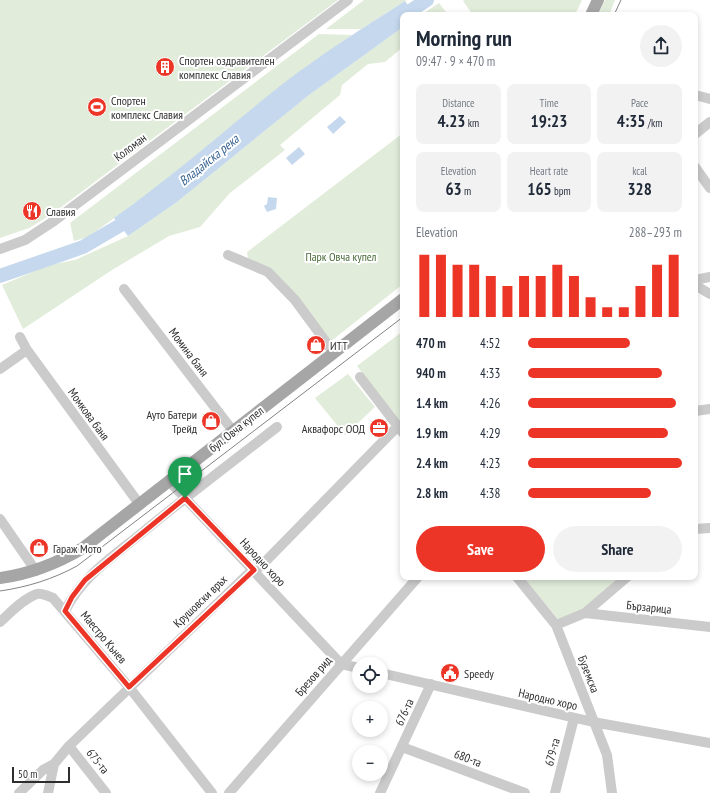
<!DOCTYPE html>
<meta charset="utf-8">
<style>
body{margin:0;font-family:"PT Sans Narrow",sans-serif;background:#f2f2f3;color:#1f2937;height:100vh;display:flex;flex-direction:column;font-size:15px;white-space:nowrap}
*{box-sizing:border-box;margin:0}
p{font-size:13px;color:#747a83}
.icon{flex:none;width:22px;height:22px;fill:none;stroke:currentColor;stroke-width:2;stroke-linecap:round;stroke-linejoin:round}
.map{position:relative;flex:1;overflow:hidden}
.side{position:absolute;left:400px;top:12px;width:298px;height:568px;display:flex;flex-direction:column;background:#fff;border-radius:8px;box-shadow:0 2px 6px #0003}
.side>*{flex:none}
.buttons{position:absolute;left:352px;top:657px;display:grid;gap:8px}
.buttons a{display:grid;place-items:center;width:36px;height:36px;border-radius:50%;background:#fff;box-shadow:0 2px 6px #0003;font-size:20px}
.scale{position:absolute;left:12px;bottom:10px;width:58px;box-sizing:border-box;padding-left:4px;border:2px solid #2e2e2e;border-top:0;font-size:11px;line-height:14px;white-space:nowrap;color:#2e2e2e;-webkit-text-stroke:3px #fff;paint-order:stroke}
.pin{position:absolute;display:grid;place-items:center;width:34px;height:34px;color:#fff;margin:-41px -17px;border-radius:50% 50% 50% 0;rotate:-45deg;box-shadow:0 0 4px #0007}
.pin .icon{rotate:45deg}
.round{display:grid;place-items:center;flex:none;width:42px;height:42px;border-radius:21px;background:#f2f2f3}
.headline{display:flex;align-items:center;justify-content:space-between;height:68px;padding:0 16px}
h1{font-size:22px;font-weight:700;line-height:30px}
.figures{display:grid;grid-template-columns:repeat(3,1fr);gap:6px;height:68px;padding:4px 16px}
.figures div{display:grid;align-content:center;border-radius:8px;background:#f2f2f3;text-align:center}
.figures b{font-size:17px;font-weight:700}
.figures small{font-size:11px;font-weight:400}
.figures p{font-size:11px}
.chart{height:112px;padding:8px 16px}
.chart p{display:flex;justify-content:space-between}
.chart svg{width:100%;height:72px;margin-top:4px;stroke:#ed3527;stroke-width:6}
.action{display:flex;gap:8px;margin-top:auto;padding:8px 16px}
.action a{flex:1;height:46px;border-radius:24px;background:#ed3527;color:#fff;font-size:16px;font-weight:700;line-height:46px;text-align:center}
.action a+a{background:#f2f2f3;color:#1f2937}
ul{padding:0 16px;list-style:none;font-size:13px}
li{display:grid;grid-template-columns:64px 48px 1fr;align-items:center;height:30px}
li i{height:10px;border-radius:5px;background:#ed3527}
.map>svg:first-child{display:block}
.green{fill:#e1ecda}
.water{fill:#c5d8ed}
.lines{fill:none;stroke-linecap:round;stroke-linejoin:round}
.river{stroke:#c5d8ed;stroke-width:14}
.minor{stroke:#cbcbcb;stroke-width:10}
.major{stroke:#a6a6a6;stroke-width:12}
.tram{stroke:#838383;stroke-width:1}
.route-casing{stroke:#fff;stroke-width:8}
.route{stroke:#ed3527;stroke-width:5}
.labels{text-anchor:middle;dominant-baseline:central;stroke-width:4;stroke-linejoin:round;paint-order:stroke}
.poi-label{font-size:12px;fill:#2e2e2e;stroke:#fff;text-anchor:start}
.street-label{font-size:12px;fill:#2e2e2e;stroke:#fff}
.park-label{font-size:12px;fill:#496b39;stroke:#fff}
.water-label{font-size:13px;font-style:italic;fill:#386393;stroke:#fff}
</style>
<div class="map">
<svg width="710" height="793" viewBox="0 0 710 793">
<rect width="100%" height="100%" fill="#fff"/>
<!-- green -->
<path class="green" d="M0 0H338L52 214 29 228 0 238Z
M364 0H407L361 29H326Z
M464 0H582L575 15H473L463 1Z
M605 0H615L609 15H598Z
M439 3 446 12 442 15H421Z
M403 27V47L385 62 368 64 342 85 340 95 280 145 285 150 230 193 200 227 169 236 112 270 23 329 2 285 49 265 75 260 128 236 177 202 309 95Z
M319 34 352 35 281 86 156 188 88 237 74 241 70 223Z
M403 133V284L330 342 297 298 248 260 247 252Z
M403 331V427L357 366Z
M348 374 375 407 345 435 315 398Z
M523 577H622L584 610 559 620Z"/>
<!-- water -->
<path class="water" d="M405 1 415 15H403V27L309 95 177 202 128 236 114 218C172 177 225 130 280 86 320 55 363 28 405 1Z
M340 116 346 122 333 134 327 127Z
M299 147 305 154 292 165 286 158Z
M268 197 277 198 276 209 267 212 264 206 267 204Z"/>
<g class="lines">
<!-- river -->
<path class="river" d="M404 15 427 0
M0 276 83 247 136 216"/>
<!-- minor -->
<path class="minor" d="M695 95 710 99
M695 134 710 122
M695 167 710 188
M0 249 25 240 54 221 348 0
M228 255 268 272 295 300 334 353
M695 280 710 277
M695 285 710 294
M124 289 233 431
M20 337 27 350 140 505
M0 369 27 350
M360 377 403 433
M695 411 710 409
M169 481 341 664 359 668
M0 519 36 571
M695 529 710 528
M517 577 556 625 607 755 612 793
M65 611C82 576 114 556 143 532 187 496 232 462 277 427
M585 613 710 627
M0 622C10 613 24 598 37 594 42 593 48 596 53 598L129 687 212 793
M556 625 585 613 627 577
M381 673 593 722 710 743
M69 746 106 793
M402 747 525 793
M19 793 43 770 54 764 69 746 248 574 260 567 398 426
M48 793 54 764
M229 793 418 577
M380 793 431 684
M555 793 574 718"/>
<!-- major -->
<path class="major" d="M591 15 598 0
M0 578C31 574 56 564 83 548L403 299"/>
<!-- tram -->
<path class="tram" d="M614 15 621 0
M0 591C28 587 53 579 77 566L403 317"/>
</g>
<g class="lines">
<!-- route casing -->
<g class="route-casing">
<path id="route" d="M185 498 254 570 129 687 65 611 72 597 85 580Z"/>
</g>
<!-- route -->
<use href="#route" class="route"/>
</g>
<!-- icons -->
<defs>
<g id="building-disc" transform="scale(1)"><circle r="9.5" fill="#ed3527" stroke="#fff"/><path d="M-4-6H4V6H1V3H-1V6H-4ZM-2.5-4.3h1.7v1.8h-1.7ZM.8-4.3h1.7v1.8H.8ZM-2.5-1h1.7V.8h-1.7ZM.8-1h1.7V.8H.8Z" fill="#fff"/></g>
<g id="stadium-disc" transform="scale(1)"><circle r="9.5" fill="#ed3527" stroke="#fff"/><path d="M0-5a6.5 5 0 1 0 0 10a6.5 5 0 1 0 0-10ZM-3.5-1.8h7v3.6h-7Z" fill="#fff"/></g>
<g id="restaurant-disc" transform="scale(1)"><circle r="9.5" fill="#ed3527" stroke="#fff"/><path d="M-5-6h1v4h1v-4h1v4h1v-4h1v5L-1.5 .5V6h-2V.5L-5-1ZM5-6V6H3V1.5H1.5Q1.5-4 5-6Z" fill="#fff"/></g>
<g id="shop-disc" transform="scale(1)"><circle r="9.5" fill="#ed3527" stroke="#fff"/><path d="M-5-2.5h2.3a2.7 3.5 0 0 1 5.4 0H5L5.5 6h-11ZM-1.5-2.5h3a1.5 2.3 0 0 0-3 0Z" fill="#fff"/></g>
<g id="office-disc" transform="scale(1)"><circle r="9.5" fill="#ed3527" stroke="#fff"/><path d="M-6-3h4V-5.5h4V-3h4V5H-6ZM-1-4.5V-3h2v-1.5ZM-6 0V1H6V0Z" fill="#fff"/></g>
<g id="civic-disc" transform="scale(1)"><circle r="9.5" fill="#ed3527" stroke="#fff"/><path d="M-.6-6.5H3V-4.5H.6V-3L4-1V1h2V6H-6V1h2V-1L-.6-3ZM-1.2 2.5V6h2.4V2.5Z" fill="#fff"/></g>
</defs>
<g fill-rule="evenodd">
<use href="#building-disc" x="165" y="67"/>
<use href="#stadium-disc" x="97" y="107"/>
<use href="#restaurant-disc" x="32" y="211"/>
<use href="#shop-disc" x="316" y="345"/>
<use href="#shop-disc" x="211" y="421"/>
<use href="#office-disc" x="379" y="428"/>
<use href="#shop-disc" x="39" y="548"/>
<use href="#civic-disc" x="450" y="673"/>
</g>
<g class="labels">
<!-- poi labels -->
<g class="poi-label">
<text x="179" y="60">Спортен оздравителен<tspan x="179" dy="14">комплекс Славия</tspan></text>
<text x="111" y="100">Спортен<tspan x="111" dy="14">комплекс Славия</tspan></text>
<text x="46" y="211">Славия</text>
<text x="330" y="345">ИТТ</text>
<text x="197" y="414" text-anchor="end">Ауто Батери<tspan x="197" dy="14">Трейд</tspan></text>
<text x="365" y="428" text-anchor="end">Аквафорс ООД</text>
<text x="53" y="548">Гараж Мото</text>
<text x="464" y="673">Speedy</text>
</g>
<!-- street labels -->
<g class="street-label">
<text transform="translate(130 147) rotate(-37)">Коломан</text>
<text transform="translate(189 352) rotate(53)">Момина баня</text>
<text transform="translate(89 414) rotate(54)">Момкова баня</text>
<text transform="translate(236 429) rotate(-38)">бул. Овча купел</text>
<text transform="translate(263 562) rotate(47)">Народно хоро</text>
<text transform="translate(200 601) rotate(-44)">Крушовски връх</text>
<text transform="translate(649 607) rotate(6)">Бързарица</text>
<text transform="translate(104 637) rotate(50)">Маестро Кънев</text>
<text transform="translate(589 674) rotate(69)">Буземска</text>
<text transform="translate(313 676) rotate(-49)">Брезов рид</text>
<text transform="translate(548 699) rotate(13)">Народно хоро</text>
<text transform="translate(404 712) rotate(-65)">676-та</text>
<text transform="translate(552 752) rotate(-75)">679-та</text>
<text transform="translate(468 758) rotate(21)">680-та</text>
<text transform="translate(98 761) rotate(51)">675-та</text>
</g>
<!-- park labels -->
<g class="park-label">
<text x="341" y="256">Парк Овча купел</text>
</g>
<!-- water labels -->
<g class="water-label">
<text transform="translate(209 160) rotate(-39)">Владайска река</text>
</g>
</g>
</svg>
<div class="buttons">
<a><svg class="icon" aria-label="locate" viewBox="0 0 24 24"><circle cx="12" cy="12" r="6"/><path d="M12 2v4M12 18v4M2 12h4M18 12h4"/></svg></a>
<a>+</a>
<a>−</a>
</div>
<div class="scale">50 m</div>
<div class="pin" style="left:185px;top:498px;background:#1e9e55"><svg class="icon" aria-label="arrive" viewBox="0 0 24 24"><path d="M6 21V4h12l-3 4 3 4H6"/></svg></div>
<section class="side">
<div class="headline"><div><h1>Morning run</h1><p>09:47 · 9 × 470 m</p></div><a class="round"><svg class="icon" aria-label="share" viewBox="0 0 24 24"><path d="M12 15V3M7 8l5-5 5 5M5 13v7h14v-7"/></svg></a></div>
<div class="figures">
<div><p>Distance</p><b>4.23<small> km</small></b></div>
<div><p>Time</p><b>19:23</b></div>
<div><p>Pace</p><b>4:35<small> /km</small></b></div>
</div>
<div class="figures">
<div><p>Elevation</p><b>63<small> m</small></b></div>
<div><p>Heart rate</p><b>165<small> bpm</small></b></div>
<div><p>kcal</p><b>328</b></div>
</div>
<div class="chart"><p><span>Elevation</span>288–293 m</p>
<svg viewBox="0 0 160 44" preserveAspectRatio="none"><path d="M5 44V6M15 44V6M25 44V12M35 44V12M45 44V19M55 44V25M65 44V19M75 44V19M85 44V12M95 44V19M105 44V32M115 44V38M125 44V38M135 44V25M145 44V12M155 44V6"/></svg>
</div>
<ul>
<li><b>470 m</b>4:52<i style="width:66%"></i></li>
<li><b>940 m</b>4:33<i style="width:87%"></i></li>
<li><b>1.4 km</b>4:26<i style="width:96%"></i></li>
<li><b>1.9 km</b>4:29<i style="width:91%"></i></li>
<li><b>2.4 km</b>4:23<i style="width:100%"></i></li>
<li><b>2.8 km</b>4:38<i style="width:80%"></i></li>
</ul>
<div class="action"><a>Save</a><a>Share</a></div>
</section>
</div>
